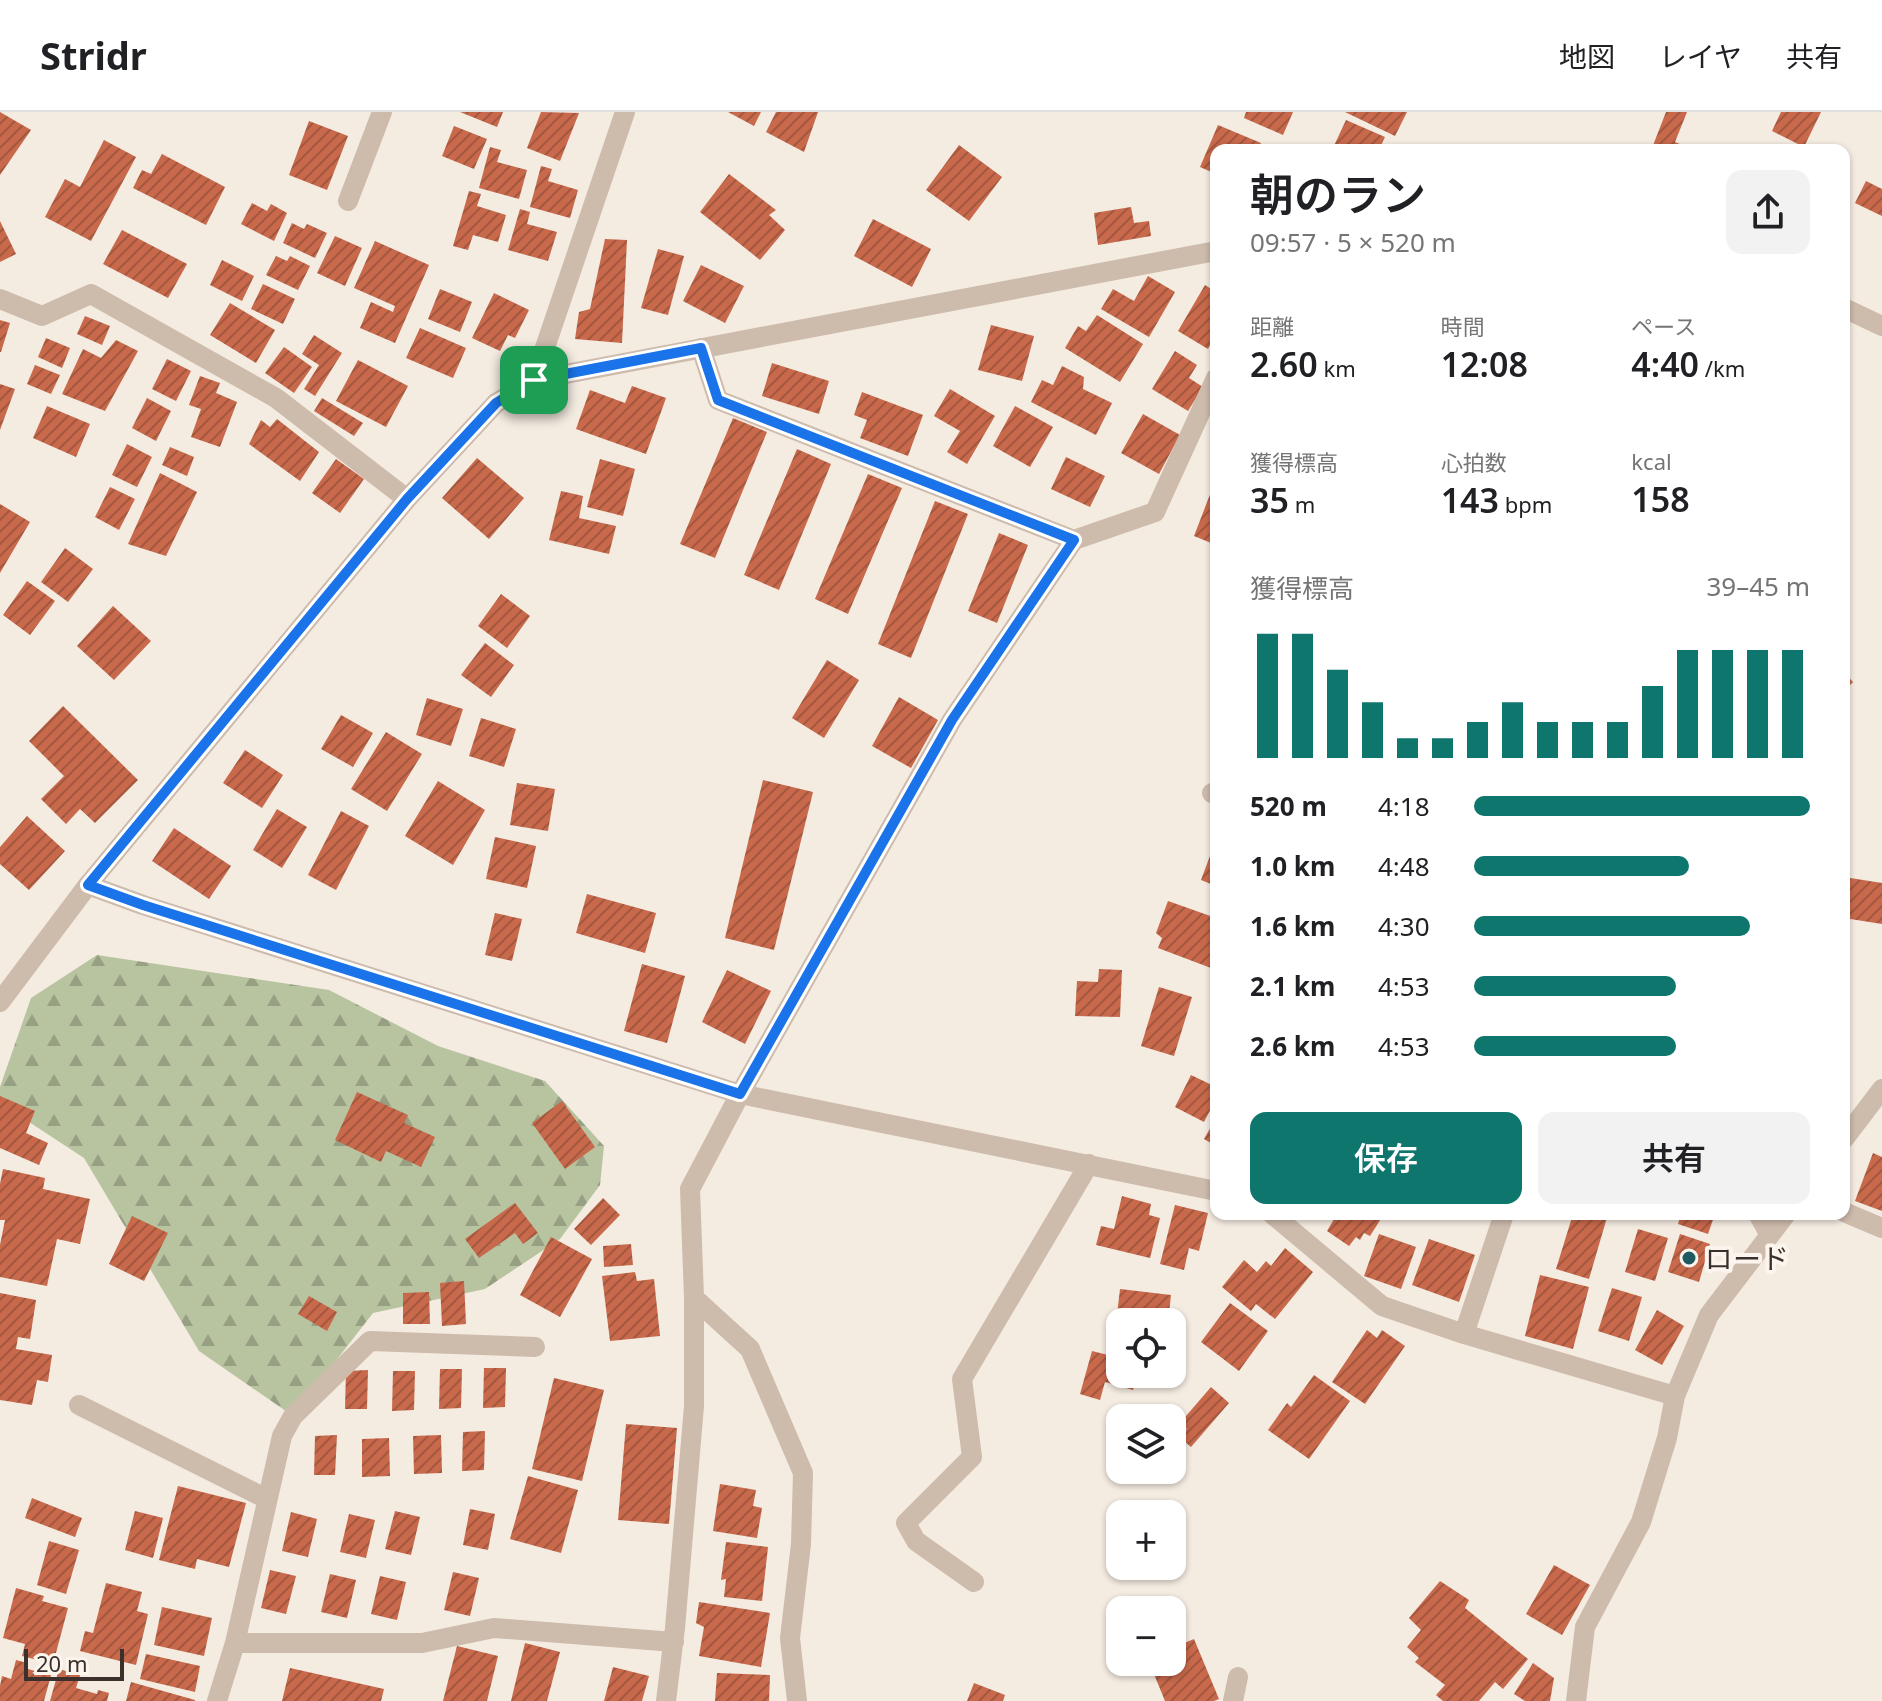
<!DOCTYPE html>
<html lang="ja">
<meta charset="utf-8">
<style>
body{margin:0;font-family:"Noto Sans","Noto Sans JP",sans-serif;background:#f2f2f2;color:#202124;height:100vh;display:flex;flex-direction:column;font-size:30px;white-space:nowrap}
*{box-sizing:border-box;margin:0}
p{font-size:26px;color:#757577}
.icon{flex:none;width:44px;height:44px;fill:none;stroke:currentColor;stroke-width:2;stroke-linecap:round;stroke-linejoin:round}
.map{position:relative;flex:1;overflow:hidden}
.details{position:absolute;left:1210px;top:32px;width:640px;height:1076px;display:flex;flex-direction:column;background:#fff;border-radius:16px;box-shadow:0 2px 6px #0004}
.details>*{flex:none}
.controls{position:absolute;left:1106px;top:1196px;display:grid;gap:16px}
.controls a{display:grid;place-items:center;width:80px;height:80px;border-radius:16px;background:#fff;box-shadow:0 2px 6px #0004;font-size:40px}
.scale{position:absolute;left:24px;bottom:20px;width:100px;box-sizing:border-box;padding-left:8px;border:4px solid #3b302b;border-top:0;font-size:22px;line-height:28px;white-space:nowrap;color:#3b302b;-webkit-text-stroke:6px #fbf5ee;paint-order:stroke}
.pin{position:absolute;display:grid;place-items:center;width:68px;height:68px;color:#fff;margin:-34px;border-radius:16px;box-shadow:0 4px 12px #0006}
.round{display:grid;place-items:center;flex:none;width:84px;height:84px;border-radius:16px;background:#f2f2f2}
.head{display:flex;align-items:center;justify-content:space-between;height:136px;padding:0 40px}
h1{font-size:44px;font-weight:600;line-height:60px}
.stats{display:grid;grid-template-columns:repeat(3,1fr);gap:12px;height:136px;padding:8px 40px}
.stats div{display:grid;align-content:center}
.stats b{font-size:34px;font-weight:600}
.stats small{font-size:22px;font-weight:400}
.stats p{font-size:22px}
.chart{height:224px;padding:16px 40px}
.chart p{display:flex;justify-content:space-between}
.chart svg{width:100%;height:144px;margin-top:8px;stroke:#0f766e;stroke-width:6}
.primary-button{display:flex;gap:16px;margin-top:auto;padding:16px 40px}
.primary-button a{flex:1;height:92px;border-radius:16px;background:#0f766e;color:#fff;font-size:32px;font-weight:600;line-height:92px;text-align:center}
.primary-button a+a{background:#f2f2f2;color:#202124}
ul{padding:0 40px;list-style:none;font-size:26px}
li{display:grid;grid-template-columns:128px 96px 1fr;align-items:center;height:60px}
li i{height:20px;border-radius:10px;background:#0f766e}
header{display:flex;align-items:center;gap:48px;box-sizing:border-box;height:112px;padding:0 40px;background:#fff;border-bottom:2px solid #e0e0e0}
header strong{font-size:38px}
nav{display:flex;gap:44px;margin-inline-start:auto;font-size:28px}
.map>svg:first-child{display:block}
.forest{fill:url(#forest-firs)}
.building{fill:url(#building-hatch)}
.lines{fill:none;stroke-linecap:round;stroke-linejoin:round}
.minor{stroke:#cdbbac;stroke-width:20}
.tertiary{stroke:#cdbbac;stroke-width:20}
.route-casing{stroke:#fff;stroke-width:16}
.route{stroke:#1a73e8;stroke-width:10}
.poi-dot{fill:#1f5a5e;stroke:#fbf5ee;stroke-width:3}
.labels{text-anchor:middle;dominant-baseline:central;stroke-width:8;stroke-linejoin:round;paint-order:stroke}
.poi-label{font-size:28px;fill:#3b302b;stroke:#fbf5ee;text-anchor:start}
</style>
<header>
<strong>Stridr</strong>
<nav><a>地図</a><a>レイヤ</a><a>共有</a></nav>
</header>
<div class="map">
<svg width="1882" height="1589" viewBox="0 0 1882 1589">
<defs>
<pattern id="forest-firs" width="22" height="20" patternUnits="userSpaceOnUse" patternTransform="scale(2)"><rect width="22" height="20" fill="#b8c4a0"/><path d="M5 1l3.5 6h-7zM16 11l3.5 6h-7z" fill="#97a083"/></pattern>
<pattern id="building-hatch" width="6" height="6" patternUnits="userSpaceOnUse" patternTransform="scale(2)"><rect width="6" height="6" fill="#c8694b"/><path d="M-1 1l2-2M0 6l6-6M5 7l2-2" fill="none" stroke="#a4573f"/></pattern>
</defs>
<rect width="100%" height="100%" fill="#f4ebe1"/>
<!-- forest -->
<path class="forest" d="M97 843 329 878 438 934 545 969 604 1034 600 1073 560 1127 485 1177 373 1201 293 1304 199 1239 84 1046 0 991V975L31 886Z"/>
<!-- building -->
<path class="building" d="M0 0 31 18 0 63Z
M460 0H503L497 15Z
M541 0 579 1 560 49 527 36Z
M728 0H761L754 14Z
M776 0H818L804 40 766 20Z
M1246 0H1293L1283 23 1244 6Z
M1345 0H1407L1395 24Z
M1666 0H1687L1675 30 1694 38H1655L1652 36Z
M1781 0H1821L1804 35 1772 19Z
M1346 8 1385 25 1379 38H1332Z
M309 9 348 24 327 78 289 63Z
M1218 13 1261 31 1258 38H1216V62L1200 55Z
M454 14 487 27 474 57 442 44Z
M104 28 136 45 91 129 45 105 65 67 80 75Z
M959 33 1002 65 969 109 926 78Z
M490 35 501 38 497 50 527 58 519 87 479 76Z
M162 42 225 75 206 113 133 76 142 58 151 62Z
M541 54 552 57 548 69 578 78 570 106 530 95Z
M729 62 776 98 769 103 785 118 760 148 700 100Z
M1866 69 1882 77V104L1855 91Z
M469 79 481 82 477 94 506 103 498 130 473 123 468 138 453 134Z
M252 91 267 99 271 92 287 101 274 129 241 112Z
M1131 95 1134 111 1149 109 1151 124 1098 133 1094 101Z
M520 97 530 100 527 112 557 120 548 149 508 138Z
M873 107 931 137 912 175 854 144Z
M0 109 16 142 0 150Z
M292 111 304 117 307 112 327 121 315 146 283 131Z
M122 118 187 152 168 186 103 152Z
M335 124 362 136 345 174 317 161Z
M605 127 627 128 622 231 575 227 579 200 590 197Z
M375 129 429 153 395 231 360 216 371 190 393 200 395 194 354 176Z
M658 137 684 144 668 203 641 196Z
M276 144 287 149 290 144 310 154 298 178 266 163Z
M222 148 254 164 242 189 210 173Z
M701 153 744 174 725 211 683 189Z
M1148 164 1175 180 1149 225 1101 197 1113 177 1134 189Z
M263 172 295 187 283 212 251 197Z
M1205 173 1216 180V222L1208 237 1178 219Z
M440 177 472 190 460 220 428 207Z
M494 181 529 198 515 226 508 223 500 239 472 226Z
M230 191 275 218 256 251 210 223Z
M1097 203 1143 232 1120 270 1065 236 1078 214 1086 219Z
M85 204 110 214 102 233 77 222Z
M0 208 10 211 1 240H0Z
M991 213 1034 224 1022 269 978 258Z
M420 216 466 236 453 266 406 246Z
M314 223 342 241 315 284 304 277 319 253 302 242Z
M46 226 70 236 62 256 38 245Z
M116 228 138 239 105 299 62 282 83 237 101 246Z
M284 235 312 255 294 281 265 261Z
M1175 239 1197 253 1189 266 1203 275 1188 299 1152 277Z
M167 247 191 259 176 289 152 277Z
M358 248 408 274 386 315 336 289Z
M772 251 829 269 819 302 762 284Z
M35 253 60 263 51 282 27 272Z
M1062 254 1084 265 1083 277 1112 291 1096 323 1031 290 1042 268 1053 273Z
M200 264 220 271 216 281 237 290 220 335 191 325 201 297 189 293Z
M0 272 15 277 0 318Z
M632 274 666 286 646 342 576 317 590 278 625 291Z
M950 277 995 304 967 352 947 340 960 319 934 304Z
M862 280 923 303 908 344 860 326 867 308 854 303Z
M147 286 171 299 156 329 132 316Z
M322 286 363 311 354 324 314 299Z
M47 294 90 312 76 345 33 326Z
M1015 294 1053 315 1030 355 993 334Z
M1143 302 1180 323 1159 362 1121 341Z
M733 306 767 320 715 446 680 432Z
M277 307 319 340 300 369 249 332 261 308 270 315Z
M127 332 152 345 137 375 112 363Z
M170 335 194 345 187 364 162 353Z
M797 337 831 352 779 478 744 463Z
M1066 345 1105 364 1090 395 1051 377Z
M477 346 524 386 489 427 442 386Z
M336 347 364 367 340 401 312 381Z
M600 347 635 357 623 404 587 395Z
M160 361 197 380 166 444 128 432Z
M868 362 902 376 848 502 815 487Z
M1216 367V433L1194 424Z
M110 375 135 387 119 418 95 405Z
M561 379 583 384 579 406 616 414 609 442 549 428Z
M935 389 968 402 911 546 878 532Z
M0 392 30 410 0 461Z
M999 421 1028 433 997 511 968 499Z
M65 436 93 457 68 490 41 470Z
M27 469 55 489 30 523 3 503Z
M501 482 530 504 507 536 478 514Z
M113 494 151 529 114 568 77 534Z
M485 531 514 553 491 585 461 563Z
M827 548 859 568 824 626 792 606Z
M1844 560 1853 570 1844 579Z
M899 585 938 608 911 656 872 634Z
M427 586 463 597 451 634 416 623Z
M63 594 138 668 95 711 80 697 66 712 41 687 64 664 29 629Z
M341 603 373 621 353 655 321 637Z
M481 606 516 617 504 655 469 644Z
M386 620 422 642 387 699 351 677Z
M245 638 283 663 262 696 223 671Z
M763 668 813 680 774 838 725 826Z
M438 669 485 698 453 753 405 724Z
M517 671 555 677 548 719 510 713Z
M277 697 307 715 282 756 253 738Z
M341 699 369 714 336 778 308 763Z
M27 704 65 739 29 778 0 752V735Z
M174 716 231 754 209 787 152 749Z
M495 725 536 734 527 776 486 767Z
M1216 728V774L1201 768Z
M1844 765 1882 771V812L1844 806Z
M587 782 656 801 645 841 576 821Z
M1168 789 1216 806V841L1211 856 1158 836 1162 826 1156 821Z
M495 801 522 807 512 849 485 843Z
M642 852 685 864 667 931 624 919Z
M1099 857 1122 858 1120 905 1075 904 1077 869 1098 870Z
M727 858 771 879 745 932 702 910Z
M1159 875 1192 885 1174 944 1141 934Z
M1191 963 1216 975V987L1204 1010 1175 995Z
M357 980 408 1003 404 1011 435 1025 421 1055 386 1039 381 1050 335 1028Z
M0 984 35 999 26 1021 48 1031 39 1053 0 1036Z
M562 989 595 1035 565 1057 532 1011Z
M1216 1006V1034L1204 1027Z
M1873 1041 1882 1045V1099L1855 1089Z
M3 1057 45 1066 43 1077 90 1087 80 1132 57 1127 47 1174 0 1165V1133L5 1108H0V1072Z
M1122 1084 1151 1092 1149 1103 1160 1106 1150 1146 1096 1133 1101 1114 1114 1117Z
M603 1086 620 1103 591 1133 574 1117Z
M515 1091 538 1121 523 1132 515 1121 479 1146 465 1127Z
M1175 1093 1208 1101 1199 1139 1189 1136 1184 1158 1160 1152Z
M1337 1102H1384L1370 1124 1364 1121 1360 1128 1356 1125 1349 1134 1327 1119Z
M1573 1102H1608L1589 1167 1556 1157Z
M1681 1102H1715L1708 1122 1678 1112Z
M132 1104 168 1121 144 1169 109 1152Z
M1638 1117 1668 1126 1655 1169 1625 1160Z
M1379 1122 1416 1135 1401 1177 1364 1164Z
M1680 1122 1710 1132 1699 1170 1668 1160Z
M551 1125 592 1147 560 1205 520 1183Z
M1429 1127 1475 1143 1459 1190 1412 1173Z
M631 1132 633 1153 604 1155 603 1134Z
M1285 1136 1313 1160 1275 1207 1256 1192 1251 1199 1222 1175 1244 1148 1257 1160 1266 1149 1271 1154Z
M635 1160 637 1169 654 1167 660 1224 610 1229 602 1164Z
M1540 1163 1589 1175 1573 1237 1525 1224Z
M464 1169 466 1212 442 1214 440 1171Z
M1612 1176 1642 1185 1629 1229 1598 1219Z
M1120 1177 1171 1183 1168 1210H1120V1238L1113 1237Z
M429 1180 430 1212H403V1181Z
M0 1181 36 1188 30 1227 18 1225 16 1237 52 1243 48 1270 37 1268 32 1293 0 1288Z
M309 1184 337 1200 327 1219 298 1202Z
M1230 1191 1268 1219 1239 1259 1201 1230Z
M1657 1198 1684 1214 1662 1253 1635 1238Z
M1367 1218 1377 1226 1382 1218 1405 1234 1365 1292 1332 1270Z
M1092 1239 1120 1246V1262H1137L1133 1278 1105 1270 1100 1288 1080 1282Z
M484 1256H506L505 1295 483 1296Z
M440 1257H462L461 1296 439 1297Z
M368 1258 367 1297H345L346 1259Z
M393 1259H415L414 1298 392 1299Z
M1314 1263 1350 1289 1309 1347 1268 1318 1287 1291 1291 1295Z
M554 1266 604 1278 582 1369 532 1357Z
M1211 1275 1229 1291 1191 1335 1179 1325 1187 1317 1180 1311Z
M626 1312 677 1316 669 1412 618 1408Z
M485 1319 484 1358 462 1359 463 1320Z
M337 1323 335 1363H314L315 1324Z
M441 1323 442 1361 414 1362 413 1324Z
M389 1326 390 1364 362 1365V1327Z
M528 1364 578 1378 561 1441 510 1427Z
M720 1372 756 1378 753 1394 762 1396 757 1426 713 1419Z
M178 1374 246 1391 229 1455 197 1447 195 1457 159 1448Z
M32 1386 82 1406 75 1425 25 1406Z
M470 1397 495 1402 488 1438 463 1433Z
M135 1399 163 1406 153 1446 125 1438Z
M395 1399 420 1405 411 1443 385 1437Z
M291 1400 317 1407 308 1445 282 1439Z
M349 1402 375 1408 366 1446 340 1440Z
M49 1429 79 1438 66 1482 37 1473Z
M726 1430 768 1435 762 1489 724 1485 726 1467 721 1468Z
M1554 1453 1590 1473 1562 1523 1526 1502Z
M270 1458 296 1464 286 1502 261 1496Z
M453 1460 479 1466 470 1504 444 1498Z
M330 1462 356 1468 347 1506 321 1500Z
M380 1464 406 1470 397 1508 371 1502Z
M1440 1469 1469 1488 1465 1496 1528 1547 1503 1577 1495 1570 1479 1589H1443L1436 1583 1445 1573 1415 1550 1419 1546 1407 1535 1421 1518 1409 1506Z
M106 1471 142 1480 137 1499 148 1502 136 1553 80 1539 85 1519 93 1521Z
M16 1476 44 1484 42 1489 68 1496 53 1552 22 1544 25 1532 3 1526Z
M699 1490 770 1501 761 1555 699 1544 704 1515 696 1511Z
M162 1495 212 1506 204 1544 154 1533Z
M1194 1527 1219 1587 1214 1589H1165L1149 1550H1172V1536Z
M525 1531 560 1540 547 1589H511Z
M457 1534 498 1544 487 1589H443Z
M146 1542 200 1554 195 1580 140 1567Z
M16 1548 27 1551 24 1556 51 1563 44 1589H0V1574L2 1564 11 1567Z
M1533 1551 1554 1566 1550 1589H1525L1514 1582Z
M613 1555 649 1564 642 1589H604Z
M290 1556 384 1577 381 1589H282Z
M59 1557 80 1563 76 1576 97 1582 98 1578 109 1581 107 1589H50Z
M717 1561 770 1563 769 1589H715Z
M131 1570 195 1588V1589H126Z
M974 1571 1005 1583 1003 1589H967Z"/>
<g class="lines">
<!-- minor -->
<path class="minor" d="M348 89 382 0
M0 187 42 204 91 182 276 286 407 387
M701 236 718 288 1074 428
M534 268 625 0
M1212 681 1216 683
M88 773 143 793 740 982 1216 1079
M1844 1027 1882 977
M1844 1100 1882 1116
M1272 1102 1382 1194 1464 1222 1675 1284
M1758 1102 1770 1123
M694 1186 750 1237 803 1361 801 1432 790 1526 797 1589
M1464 1222 1504 1102
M79 1293 267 1387
M974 1470 916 1429 906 1411 972 1345 962 1267 1089 1052
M235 1531 282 1324 293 1304 370 1229 535 1235
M217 1589 235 1531H422L494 1516 674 1530
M666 1589 675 1516 694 1294V1186L690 1077 740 982 952 608 1074 428 1155 400 1216 266
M1233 1589 1238 1565
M1576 1589 1585 1515 1641 1410 1667 1326 1675 1284 1709 1203 1786 1102"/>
<!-- tertiary -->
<path class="tertiary" d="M1844 196 1882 214
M0 890 88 773 407 387 496 291 534 268 1216 139"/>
</g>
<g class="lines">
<!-- route casing -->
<g class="route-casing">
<path id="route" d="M701 236 718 288 1074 428 952 608 740 982 143 793 88 773 407 387 496 291 534 268Z"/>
</g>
<!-- route -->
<use href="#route" class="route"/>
</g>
<!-- markers -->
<circle class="poi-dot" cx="1689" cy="1146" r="8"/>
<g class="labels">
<!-- poi labels -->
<g class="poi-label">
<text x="1705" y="1146">ロード</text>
</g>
</g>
</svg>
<div class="controls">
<a><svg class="icon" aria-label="locate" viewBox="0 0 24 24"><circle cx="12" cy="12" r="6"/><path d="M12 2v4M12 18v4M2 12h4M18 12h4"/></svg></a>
<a><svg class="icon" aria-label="layers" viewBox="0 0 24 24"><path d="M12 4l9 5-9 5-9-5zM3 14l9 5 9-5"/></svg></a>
<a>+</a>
<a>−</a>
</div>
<div class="scale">20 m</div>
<div class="pin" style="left:534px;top:268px;background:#1e9e55"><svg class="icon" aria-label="arrive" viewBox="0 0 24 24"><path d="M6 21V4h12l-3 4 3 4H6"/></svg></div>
<section class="details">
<div class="head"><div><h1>朝のラン</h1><p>09:57 · 5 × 520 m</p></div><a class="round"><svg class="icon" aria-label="share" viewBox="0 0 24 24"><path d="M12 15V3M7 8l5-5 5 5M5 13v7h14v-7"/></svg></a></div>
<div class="stats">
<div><p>距離</p><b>2.60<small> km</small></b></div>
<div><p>時間</p><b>12:08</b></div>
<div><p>ペース</p><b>4:40<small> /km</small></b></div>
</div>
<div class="stats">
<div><p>獲得標高</p><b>35<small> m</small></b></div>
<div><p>心拍数</p><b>143<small> bpm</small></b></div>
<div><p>kcal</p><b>158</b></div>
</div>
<div class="chart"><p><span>獲得標高</span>39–45 m</p>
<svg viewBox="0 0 160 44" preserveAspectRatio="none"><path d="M5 44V6M15 44V6M25 44V17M35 44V27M45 44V38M55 44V38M65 44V33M75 44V27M85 44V33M95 44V33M105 44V33M115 44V22M125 44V11M135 44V11M145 44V11M155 44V11"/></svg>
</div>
<ul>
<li><b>520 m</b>4:18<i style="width:100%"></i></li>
<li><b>1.0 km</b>4:48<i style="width:64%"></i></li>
<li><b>1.6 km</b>4:30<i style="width:82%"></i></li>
<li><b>2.1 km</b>4:53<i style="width:60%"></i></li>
<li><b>2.6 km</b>4:53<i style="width:60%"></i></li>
</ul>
<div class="primary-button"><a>保存</a><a>共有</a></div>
</section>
</div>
